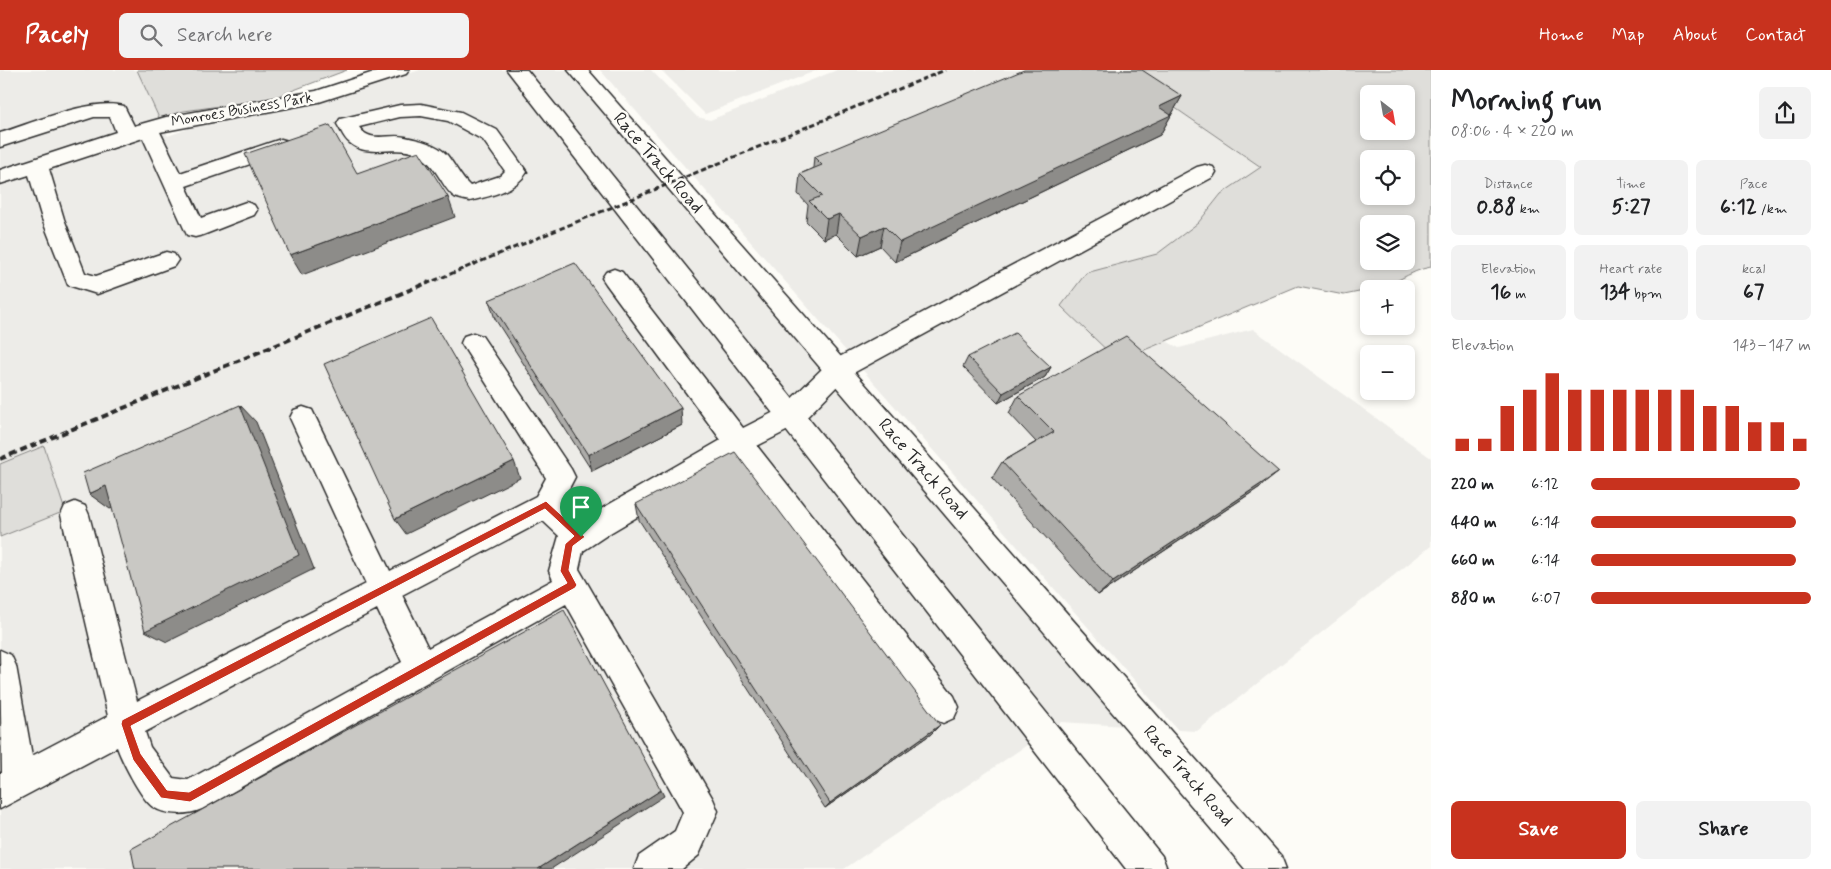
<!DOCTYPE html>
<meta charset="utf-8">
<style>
body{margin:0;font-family:Mynerve,sans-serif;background:#f2f2f2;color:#202124;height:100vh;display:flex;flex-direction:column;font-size:19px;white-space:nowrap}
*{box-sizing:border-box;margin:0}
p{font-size:16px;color:#757577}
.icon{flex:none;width:28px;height:28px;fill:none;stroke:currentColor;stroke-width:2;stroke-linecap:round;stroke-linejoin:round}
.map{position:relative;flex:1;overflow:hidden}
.details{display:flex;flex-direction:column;background:#fff;width:400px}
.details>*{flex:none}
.needle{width:32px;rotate:149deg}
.tools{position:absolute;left:1360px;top:15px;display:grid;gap:10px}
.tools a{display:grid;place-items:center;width:55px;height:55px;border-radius:8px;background:#fff;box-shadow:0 2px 8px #0003;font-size:25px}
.pin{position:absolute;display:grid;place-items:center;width:42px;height:42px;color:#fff;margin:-51px -21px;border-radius:50% 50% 50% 0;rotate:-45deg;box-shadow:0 0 5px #0007}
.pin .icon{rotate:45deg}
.round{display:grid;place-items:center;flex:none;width:52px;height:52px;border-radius:8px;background:#f2f2f2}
.summary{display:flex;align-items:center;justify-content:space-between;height:85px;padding:0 20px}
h1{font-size:28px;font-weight:700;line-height:38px}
.stats{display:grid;grid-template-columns:repeat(3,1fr);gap:8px;height:85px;padding:5px 20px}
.stats div{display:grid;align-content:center;border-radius:8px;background:#f2f2f2;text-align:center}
.stats b{font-size:21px;font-weight:700}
.stats small{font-size:14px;font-weight:400}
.stats p{font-size:14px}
.chart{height:140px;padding:10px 20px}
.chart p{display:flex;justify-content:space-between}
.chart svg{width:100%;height:90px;margin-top:5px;stroke:#c8321e;stroke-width:6}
.action{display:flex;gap:10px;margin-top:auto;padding:10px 20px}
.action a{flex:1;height:58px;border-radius:8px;background:#c8321e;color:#fff;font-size:20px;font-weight:700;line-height:58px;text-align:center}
.action a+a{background:#f2f2f2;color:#202124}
ul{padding:0 20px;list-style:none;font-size:16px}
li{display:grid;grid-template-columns:80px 60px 1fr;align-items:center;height:38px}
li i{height:12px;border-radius:6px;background:#c8321e}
header{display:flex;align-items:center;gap:30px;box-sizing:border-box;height:70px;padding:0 25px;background:#c8321e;color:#fff}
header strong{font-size:24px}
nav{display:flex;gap:28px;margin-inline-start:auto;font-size:18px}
.search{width:350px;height:45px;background:#f2f2f2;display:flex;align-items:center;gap:12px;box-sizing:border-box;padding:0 18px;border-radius:8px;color:#757577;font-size:19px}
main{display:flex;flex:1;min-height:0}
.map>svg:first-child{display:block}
.built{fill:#edece8}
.green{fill:#dfdeda;stroke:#858482;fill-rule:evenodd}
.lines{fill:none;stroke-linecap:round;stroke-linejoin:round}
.minor-casing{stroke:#2b2b2b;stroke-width:3}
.major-casing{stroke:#2b2b2b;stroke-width:3}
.minor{fill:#fdfcf7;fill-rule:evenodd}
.major{fill:#fdfcf7;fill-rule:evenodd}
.rail-far1{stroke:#2b2b2b;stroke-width:3;stroke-dasharray:5.5 3;stroke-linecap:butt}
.rail{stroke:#2b2b2b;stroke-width:4;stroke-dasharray:7 4;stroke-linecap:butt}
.wall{fill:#adaca9;stroke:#2b2b2b}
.shaded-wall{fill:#8d8c89;stroke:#2b2b2b}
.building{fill:#c9c8c4;stroke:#2b2b2b}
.route{fill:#c8321e;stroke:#fff;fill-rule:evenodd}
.labels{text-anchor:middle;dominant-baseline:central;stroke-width:5;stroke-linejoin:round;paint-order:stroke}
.far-street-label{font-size:15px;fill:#2b2b2b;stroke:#fdfcf7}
.street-label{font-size:18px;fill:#2b2b2b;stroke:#fdfcf7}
</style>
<header>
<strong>Pacely</strong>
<div class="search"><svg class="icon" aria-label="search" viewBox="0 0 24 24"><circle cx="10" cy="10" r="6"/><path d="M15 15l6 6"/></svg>Search here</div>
<nav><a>Home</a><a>Map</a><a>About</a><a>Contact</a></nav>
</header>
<main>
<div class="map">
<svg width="1431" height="799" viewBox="0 0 1431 799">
<rect width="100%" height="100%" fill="#fdfcf7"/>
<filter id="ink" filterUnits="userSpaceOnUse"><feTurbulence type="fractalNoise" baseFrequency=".02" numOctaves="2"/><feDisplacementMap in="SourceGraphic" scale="10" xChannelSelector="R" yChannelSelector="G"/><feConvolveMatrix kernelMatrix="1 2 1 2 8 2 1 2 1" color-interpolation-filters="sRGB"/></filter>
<g filter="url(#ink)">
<!-- built -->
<path class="built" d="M0 0H137L159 48 0 99Z
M420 0H505L1030 673 844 799H0V467L65 441 44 376 0 394V114L165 61 168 66 206 52 321 33Z
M529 0H566L1125 656 1061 652 1056 655Z
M600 0H651L697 47 710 50 837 0H1120L1261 97 1221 124 1198 153 1157 184 1086 203 1118 291 1166 271 1179 278 1253 259 1431 388V476L1197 661 1178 660Z
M661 0H818L705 44Z"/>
<!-- green -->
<path class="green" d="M137 0H347L270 29 184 41 159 48Z
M1120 0H1431V197C1409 200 1391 219 1369 219V220L1344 225 1298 216 1118 291 1061 236 1086 203 1157 184 1198 153 1221 124 1261 97ZM1369 24H1406V61H1369ZM1369 89H1406V126H1369ZM1369 154H1406V191H1369Z
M44 376 65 441 0 467V394Z"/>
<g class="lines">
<!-- minor casing -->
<g class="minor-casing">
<path id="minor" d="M380 0H409L406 4 319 32 160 62 180 103 281 69 288 71 291 76 288 81 186 116 201 148 246 132 254 135 257 140 254 145 203 165 195 167 187 165 143 68 49 99 64 149 85 203 96 206 166 182 174 184 178 190 174 196 97 224 68 215 42 149 29 105 0 114V100L116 62 110 47H94L0 77V63C33 53 91 27 124 36L134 56 166 47 316 21Z
M421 34 461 42 497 60 527 102C515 121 491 126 470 131 465 130 460 129 455 127 443 120 437 94 417 84 396 74 369 89 350 73 344 69 341 60 337 54L340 49 400 35ZM421 46 448 51 483 70 505 101 500 106 470 116C461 108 455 95 447 85 438 74 419 70 405 67 389 63 370 74 359 57L400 47Z
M1205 95 1213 97 1216 102 1213 107 846 307 800 354 757 376 954 626 959 637 954 648 943 653 932 648 735 389 610 463 583 481 579 499 713 729 718 741 699 785 682 799H634L639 786 675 761 683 742 566 534 202 739C188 745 167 746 153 737 141 729 122 691 117 677L0 739V703H2L0 580 11 585 16 596 32 686 108 646 61 445 65 436 75 432 85 436 89 445 137 631 366 514 290 348 294 340 303 337 312 340 390 501 536 426 546 408 461 273 464 266 473 263 482 266 571 399 575 407 562 432 582 450 721 370 606 214 602 208 606 202 614 199 622 202 743 358 782 338 828 293 1197 97ZM543 451 559 466 549 501 553 510 428 578 402 525ZM377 539 402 592 188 710 173 708 150 677 145 662Z"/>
</g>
<!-- major casing -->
<g class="major-casing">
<path id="major" d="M507 0H527L1162 786 1167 799H1126Z
M568 0H588L1281 786 1286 799H1245Z"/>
</g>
<!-- minor -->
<use href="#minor" class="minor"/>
<!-- major -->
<use href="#major" class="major"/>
<!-- rail-far1 -->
<path class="rail-far1" d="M426 214 945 0"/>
<!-- rail -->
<path class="rail" d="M0 389 429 212"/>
</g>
<!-- wall -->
<path class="wall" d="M1182 26 1160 65 895 192 880 176 858 186 836 164 824 169 806 151 808 135 798 124 800 104 813 98 814 87Z
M489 230 682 355 592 401 495 249Z
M968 287 1051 297 1045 307 998 333 963 297Z
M1018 326 1260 417 1098 525 992 408 1002 392 1036 372 1009 343Z
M636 434 940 655 931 664 825 738 639 450Z"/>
<!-- shaded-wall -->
<path class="shaded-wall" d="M1182 26 1160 65 895 192 900 172 1159 37Z
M448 127 455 147 302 205 290 185Z
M839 144 836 164 824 169 827 149Z
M884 156 880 176 858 186 862 166Z
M1051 297 1045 307 998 333 1003 323Z
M240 335 256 352 314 499 167 572 145 561Z
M681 338 682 355 592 401 588 385Z
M514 391 520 408 406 464 395 449Z
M1279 402 1260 417 1098 525 1113 512Z
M106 416 127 432 110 439 89 424Z
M940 655 931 664 825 738 830 733Z
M661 720 664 726 551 799H538Z"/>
<!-- building -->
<path class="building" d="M1024 0H1142L1182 26 1159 37 1171 45 900 172 884 156 862 166 839 144 827 149 809 131 822 126 800 104 822 95 814 87Z
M330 55 357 103 419 81 448 127 290 185 245 84Z
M575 193 681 338 588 385 489 230Z
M431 248 514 391 395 449 324 294Z
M1015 263 1051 297 1003 323 968 287Z
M1126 266 1279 402 1113 512 1002 392 1054 362 1018 326Z
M240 335 299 485 145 561 106 416 89 424 83 403Z
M735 382 940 655 830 733 636 434Z
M564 540 661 720 538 799H135L131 779Z"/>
</g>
<!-- route -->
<path class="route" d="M546 431 585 467 573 476 569 500 577 515 575 518 190 732 161 728 133 690 121 654 122 650ZM545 439 574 466 565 474 560 501 567 513 189 722 167 720 141 684 131 656Z"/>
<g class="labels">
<!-- far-street labels -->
<g class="far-street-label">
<text transform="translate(242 40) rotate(-10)">Monroes Business Park</text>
</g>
<!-- street labels -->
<g class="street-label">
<text transform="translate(658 93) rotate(49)">Race Track Road</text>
<text transform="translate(923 399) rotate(49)">Race Track Road</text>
<text transform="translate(1188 706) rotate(49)">Race Track Road</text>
</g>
</g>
</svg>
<div class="tools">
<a><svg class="needle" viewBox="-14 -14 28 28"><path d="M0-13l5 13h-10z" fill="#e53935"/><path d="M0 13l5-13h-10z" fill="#757577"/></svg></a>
<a><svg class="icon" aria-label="locate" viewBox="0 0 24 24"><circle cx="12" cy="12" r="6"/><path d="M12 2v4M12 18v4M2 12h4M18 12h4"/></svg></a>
<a><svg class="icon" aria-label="layers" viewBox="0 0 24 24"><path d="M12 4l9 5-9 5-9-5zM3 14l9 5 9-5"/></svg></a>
<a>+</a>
<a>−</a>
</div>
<div class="pin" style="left:581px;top:467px;background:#1e9e55"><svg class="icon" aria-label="arrive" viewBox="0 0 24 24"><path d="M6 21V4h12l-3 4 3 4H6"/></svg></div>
</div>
<section class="details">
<div class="summary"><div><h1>Morning run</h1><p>08:06 · 4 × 220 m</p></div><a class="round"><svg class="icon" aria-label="share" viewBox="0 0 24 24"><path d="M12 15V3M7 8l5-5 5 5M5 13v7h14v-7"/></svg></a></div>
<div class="stats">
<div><p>Distance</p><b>0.88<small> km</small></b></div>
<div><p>Time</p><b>5:27</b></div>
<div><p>Pace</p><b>6:12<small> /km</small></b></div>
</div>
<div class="stats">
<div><p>Elevation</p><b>16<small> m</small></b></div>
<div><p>Heart rate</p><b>134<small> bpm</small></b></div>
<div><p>kcal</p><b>67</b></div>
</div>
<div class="chart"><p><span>Elevation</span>143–147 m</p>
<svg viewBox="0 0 160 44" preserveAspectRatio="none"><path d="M5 44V38M15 44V38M25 44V22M35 44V14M45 44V6M55 44V14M65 44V14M75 44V14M85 44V14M95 44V14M105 44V14M115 44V22M125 44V22M135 44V30M145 44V30M155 44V38"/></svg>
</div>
<ul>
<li><b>220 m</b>6:12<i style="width:95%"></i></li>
<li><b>440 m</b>6:14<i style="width:93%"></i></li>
<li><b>660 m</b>6:14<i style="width:93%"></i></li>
<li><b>880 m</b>6:07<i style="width:100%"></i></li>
</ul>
<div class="action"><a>Save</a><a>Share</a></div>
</section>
</main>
